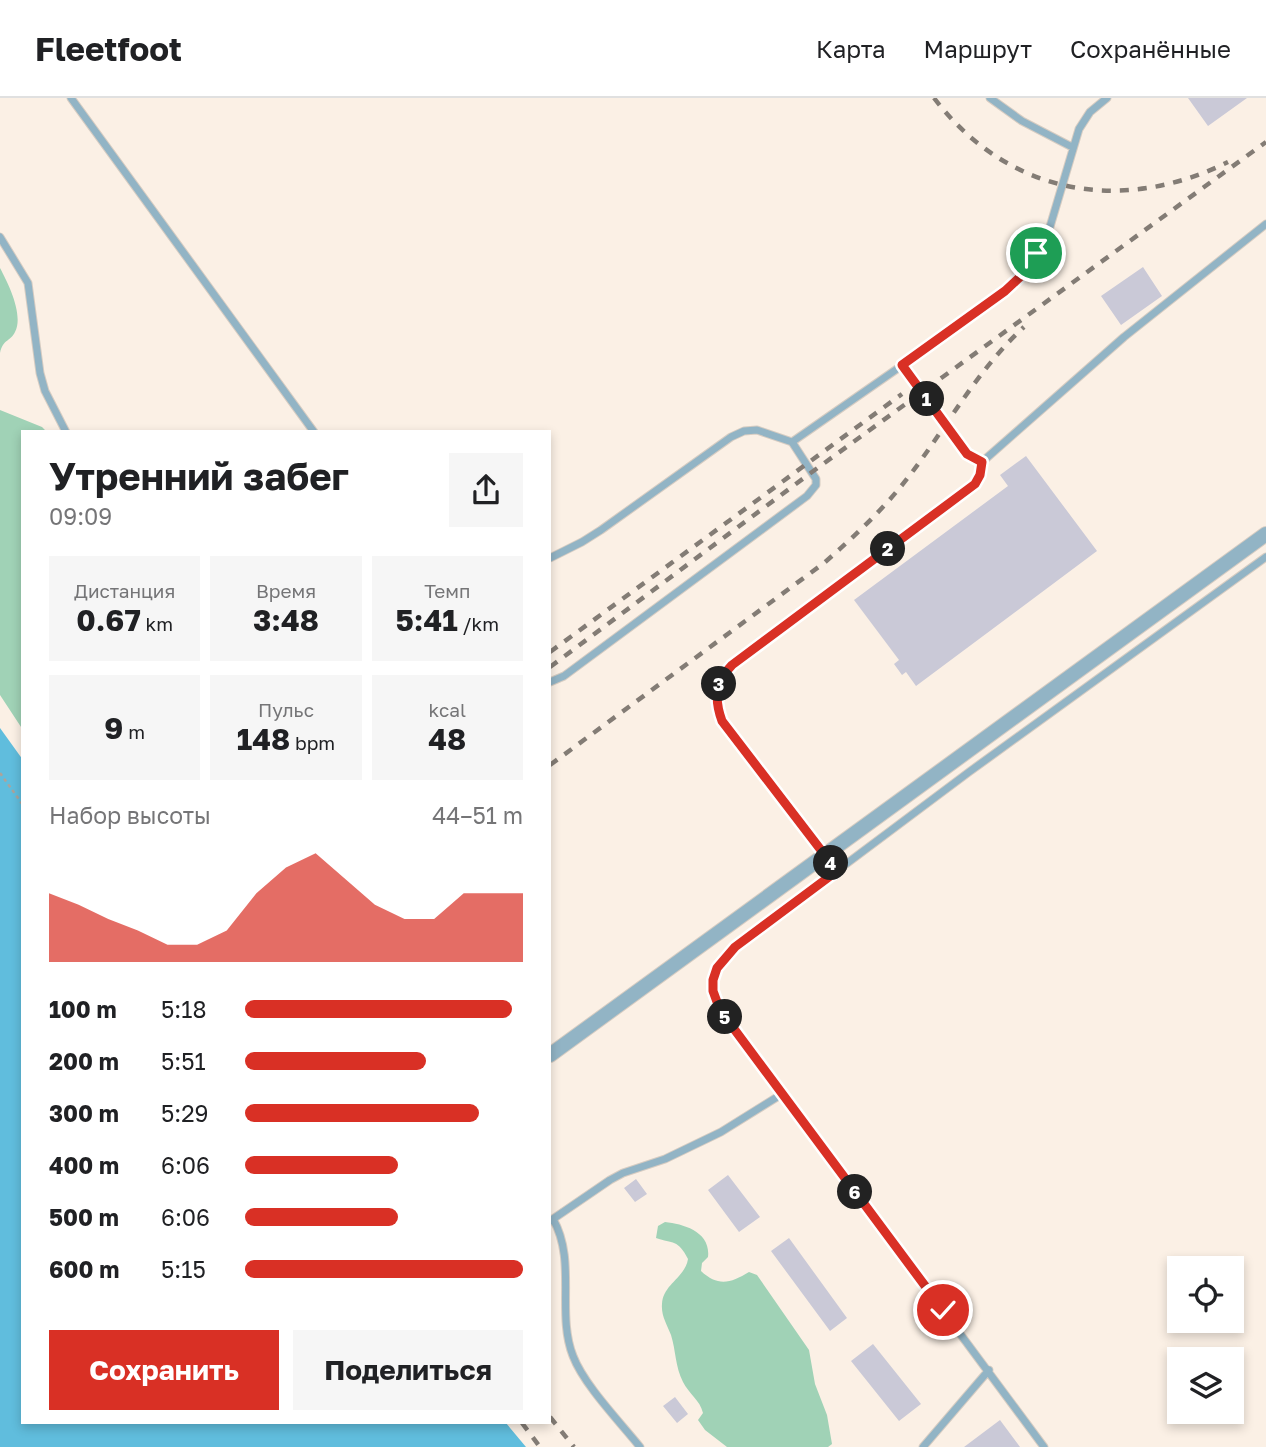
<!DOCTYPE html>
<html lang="ru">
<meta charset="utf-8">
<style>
body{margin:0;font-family:"Golos Text",sans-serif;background:#f6f6f6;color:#202124;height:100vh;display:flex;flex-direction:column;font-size:26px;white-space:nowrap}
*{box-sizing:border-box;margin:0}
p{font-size:23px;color:#757577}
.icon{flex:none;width:38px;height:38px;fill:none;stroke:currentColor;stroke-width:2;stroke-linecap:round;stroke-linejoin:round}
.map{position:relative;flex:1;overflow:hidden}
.side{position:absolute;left:21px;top:332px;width:530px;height:994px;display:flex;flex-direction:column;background:#fff;border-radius:0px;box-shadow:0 4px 10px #0003}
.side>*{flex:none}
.tools{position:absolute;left:1167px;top:1158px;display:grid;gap:14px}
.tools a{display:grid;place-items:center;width:77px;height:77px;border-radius:0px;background:#fff;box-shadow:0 4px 10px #0003;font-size:35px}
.pin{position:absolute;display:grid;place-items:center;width:60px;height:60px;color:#fff;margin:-30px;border:4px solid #fff;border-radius:50%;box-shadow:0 2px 7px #0007}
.km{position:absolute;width:35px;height:35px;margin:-18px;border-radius:50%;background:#222;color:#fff;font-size:19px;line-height:35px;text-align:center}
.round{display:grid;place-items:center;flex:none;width:74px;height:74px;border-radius:0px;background:#f6f6f6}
.summary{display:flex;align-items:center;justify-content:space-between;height:119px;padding:0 28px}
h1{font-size:38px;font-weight:700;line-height:52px}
.metrics{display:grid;grid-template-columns:repeat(3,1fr);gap:10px;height:119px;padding:7px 28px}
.metrics div{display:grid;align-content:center;border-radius:0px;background:#f6f6f6;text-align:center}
.metrics b{font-size:30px;font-weight:700}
.metrics small{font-size:19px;font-weight:400}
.metrics p{font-size:19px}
.chart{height:196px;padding:14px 28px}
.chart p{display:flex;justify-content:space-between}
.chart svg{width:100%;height:126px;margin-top:7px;fill:#d93025;opacity:.7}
.action{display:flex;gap:14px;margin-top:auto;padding:14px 28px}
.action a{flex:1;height:80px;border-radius:0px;background:#d93025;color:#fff;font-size:28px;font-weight:700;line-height:80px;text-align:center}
.action a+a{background:#f6f6f6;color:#202124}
ul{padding:0 28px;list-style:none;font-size:23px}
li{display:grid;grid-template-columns:112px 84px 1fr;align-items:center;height:52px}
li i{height:18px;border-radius:9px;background:#d93025}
header{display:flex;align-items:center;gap:42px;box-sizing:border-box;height:98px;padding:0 35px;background:#fff;border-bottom:2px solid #e0e0e0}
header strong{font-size:33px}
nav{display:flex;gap:38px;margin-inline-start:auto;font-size:24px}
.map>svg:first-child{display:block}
.green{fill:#a0d2b6}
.water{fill:#60bddd}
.building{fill:#cac9d7}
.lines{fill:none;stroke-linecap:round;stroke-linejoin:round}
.lane-casing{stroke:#d6ccc2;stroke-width:9}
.street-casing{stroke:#d6ccc2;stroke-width:16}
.path{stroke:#aca39b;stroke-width:2.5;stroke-dasharray:3.5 3.5;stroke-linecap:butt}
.lane{stroke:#92b4c5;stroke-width:7}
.street{stroke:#92b4c5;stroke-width:14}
.rail{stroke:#837c75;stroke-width:4.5;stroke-dasharray:9 9;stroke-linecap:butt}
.route-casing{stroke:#fff;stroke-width:14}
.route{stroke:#d93025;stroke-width:9}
</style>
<header>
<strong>Fleetfoot</strong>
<nav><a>Карта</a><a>Маршрут</a><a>Сохранённые</a></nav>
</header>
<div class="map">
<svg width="1266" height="1349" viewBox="0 0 1266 1349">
<rect width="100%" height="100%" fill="#fbf0e5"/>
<!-- green -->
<path class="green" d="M0 170C8 185 24 217 15 234 10 244 3 241 0 255Z
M0 312 42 329 47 334H23V632L0 597Z
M665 1124C684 1126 711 1134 708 1159L702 1165 701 1173C718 1189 731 1185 749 1174L757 1177 809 1252 815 1286 827 1317 832 1346 828 1349H727L705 1332 698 1322 703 1315C700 1302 689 1296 683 1284 675 1268 676 1253 671 1237 667 1226 661 1218 662 1206 663 1186 685 1180 688 1161 678 1141 673 1146 656 1140L658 1128Z"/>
<!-- water -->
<path class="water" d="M0 630 23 662V1325H506L526 1349H0Z"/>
<!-- building -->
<path class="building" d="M1188 0H1247L1208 28Z
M1143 169 1162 198 1121 227 1101 198Z
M1026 358 1097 453 916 588 906 574 902 577 894 566 899 562 854 502 1008 388 1000 377Z
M728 1077 760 1119 739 1134 708 1092Z
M636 1081 647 1096 635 1104 624 1090Z
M789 1140 847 1220 830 1233 771 1153Z
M873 1246 921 1306 899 1323 851 1263Z
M675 1299 688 1316 677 1325 663 1308Z
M1000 1322 1020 1349H964Z"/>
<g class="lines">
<!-- lane casing -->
<g class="lane-casing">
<path id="lane" d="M71 0 314 334
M990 0 1022 23 1072 49
M0 139 28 185 40 275 45 293 66 334
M902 267 967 356 982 364
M792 344 986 209 1020 179 1049 132 1079 31 1090 14 1107 0
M550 460 582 444 601 432 731 339 744 333 757 332 792 344 816 381V387L807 398 564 578 550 584
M837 773 722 623C714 601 715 584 732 567L969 391 980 377 982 364 1124 239 1266 126
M553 1121C577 1163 556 1215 573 1258 584 1287 620 1324 640 1349
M550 1123 610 1082 623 1075 665 1061 721 1034 782 996
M923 1349 989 1272
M1044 1349 720 912C708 881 714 873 735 849L969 674 1266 459"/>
</g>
<!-- street casing -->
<g class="street-casing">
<path id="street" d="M550 957 1266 436"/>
</g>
<!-- path -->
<path class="path" d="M0 675 23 707"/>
<!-- lane -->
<use href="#lane" class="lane"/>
<!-- street -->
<use href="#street" class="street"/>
<!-- rail -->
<path class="rail" d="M934 0C1008 97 1121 117 1228 64
M550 554 902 296
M550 569 812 374 1266 44
M550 667 824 465C856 437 887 408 913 373 949 325 979 270 1024 229
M550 1319 574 1349
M522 1325 540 1349"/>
</g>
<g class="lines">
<!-- route casing -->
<g class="route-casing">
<path id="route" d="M943 1212 720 912 713 893V882L717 870 735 849 837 773 722 623C714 601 715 584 732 567L975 386 980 377 982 364 967 356 902 267 1005 193 1020 179 1036 155"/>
</g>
<!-- route -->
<use href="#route" class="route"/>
</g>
</svg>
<div class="tools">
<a><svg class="icon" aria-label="locate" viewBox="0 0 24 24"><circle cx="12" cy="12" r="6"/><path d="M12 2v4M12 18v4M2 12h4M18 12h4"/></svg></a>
<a><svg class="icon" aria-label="layers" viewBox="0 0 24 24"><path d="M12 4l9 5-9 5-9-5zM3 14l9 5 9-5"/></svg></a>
</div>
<div class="pin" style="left:1036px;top:155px;background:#1e9e55"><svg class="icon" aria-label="arrive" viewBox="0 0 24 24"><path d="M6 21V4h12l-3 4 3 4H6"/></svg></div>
<div class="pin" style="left:943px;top:1212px;background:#d93025"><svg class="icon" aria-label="check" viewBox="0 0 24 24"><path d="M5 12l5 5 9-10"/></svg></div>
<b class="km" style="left:927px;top:301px">1</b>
<b class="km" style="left:888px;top:451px">2</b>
<b class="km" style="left:719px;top:586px">3</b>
<b class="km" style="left:831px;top:765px">4</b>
<b class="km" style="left:725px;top:919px">5</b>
<b class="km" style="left:855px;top:1094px">6</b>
<section class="side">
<div class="summary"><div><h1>Утренний забег</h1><p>09:09</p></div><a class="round"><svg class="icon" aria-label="share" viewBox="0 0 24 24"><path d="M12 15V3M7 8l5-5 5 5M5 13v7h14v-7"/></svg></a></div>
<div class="metrics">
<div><p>Дистанция</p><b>0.67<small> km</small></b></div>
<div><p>Время</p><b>3:48</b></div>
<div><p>Темп</p><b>5:41<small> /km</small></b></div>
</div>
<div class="metrics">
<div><b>9<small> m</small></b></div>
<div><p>Пульс</p><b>148<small> bpm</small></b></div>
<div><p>kcal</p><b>48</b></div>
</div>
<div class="chart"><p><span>Набор высоты</span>44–51 m</p>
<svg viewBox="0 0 160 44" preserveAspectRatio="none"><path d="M0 44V20L10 24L20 29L30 33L40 38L50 38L60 33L70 20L80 11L90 6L100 15L110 24L120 29L130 29L140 20L150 20L160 20V44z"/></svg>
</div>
<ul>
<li><b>100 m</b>5:18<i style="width:96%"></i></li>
<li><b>200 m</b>5:51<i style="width:65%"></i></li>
<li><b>300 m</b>5:29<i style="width:84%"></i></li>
<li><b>400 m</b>6:06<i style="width:55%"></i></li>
<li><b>500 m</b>6:06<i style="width:55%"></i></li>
<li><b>600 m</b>5:15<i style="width:100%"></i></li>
</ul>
<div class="action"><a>Сохранить</a><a>Поделиться</a></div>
</section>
</div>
